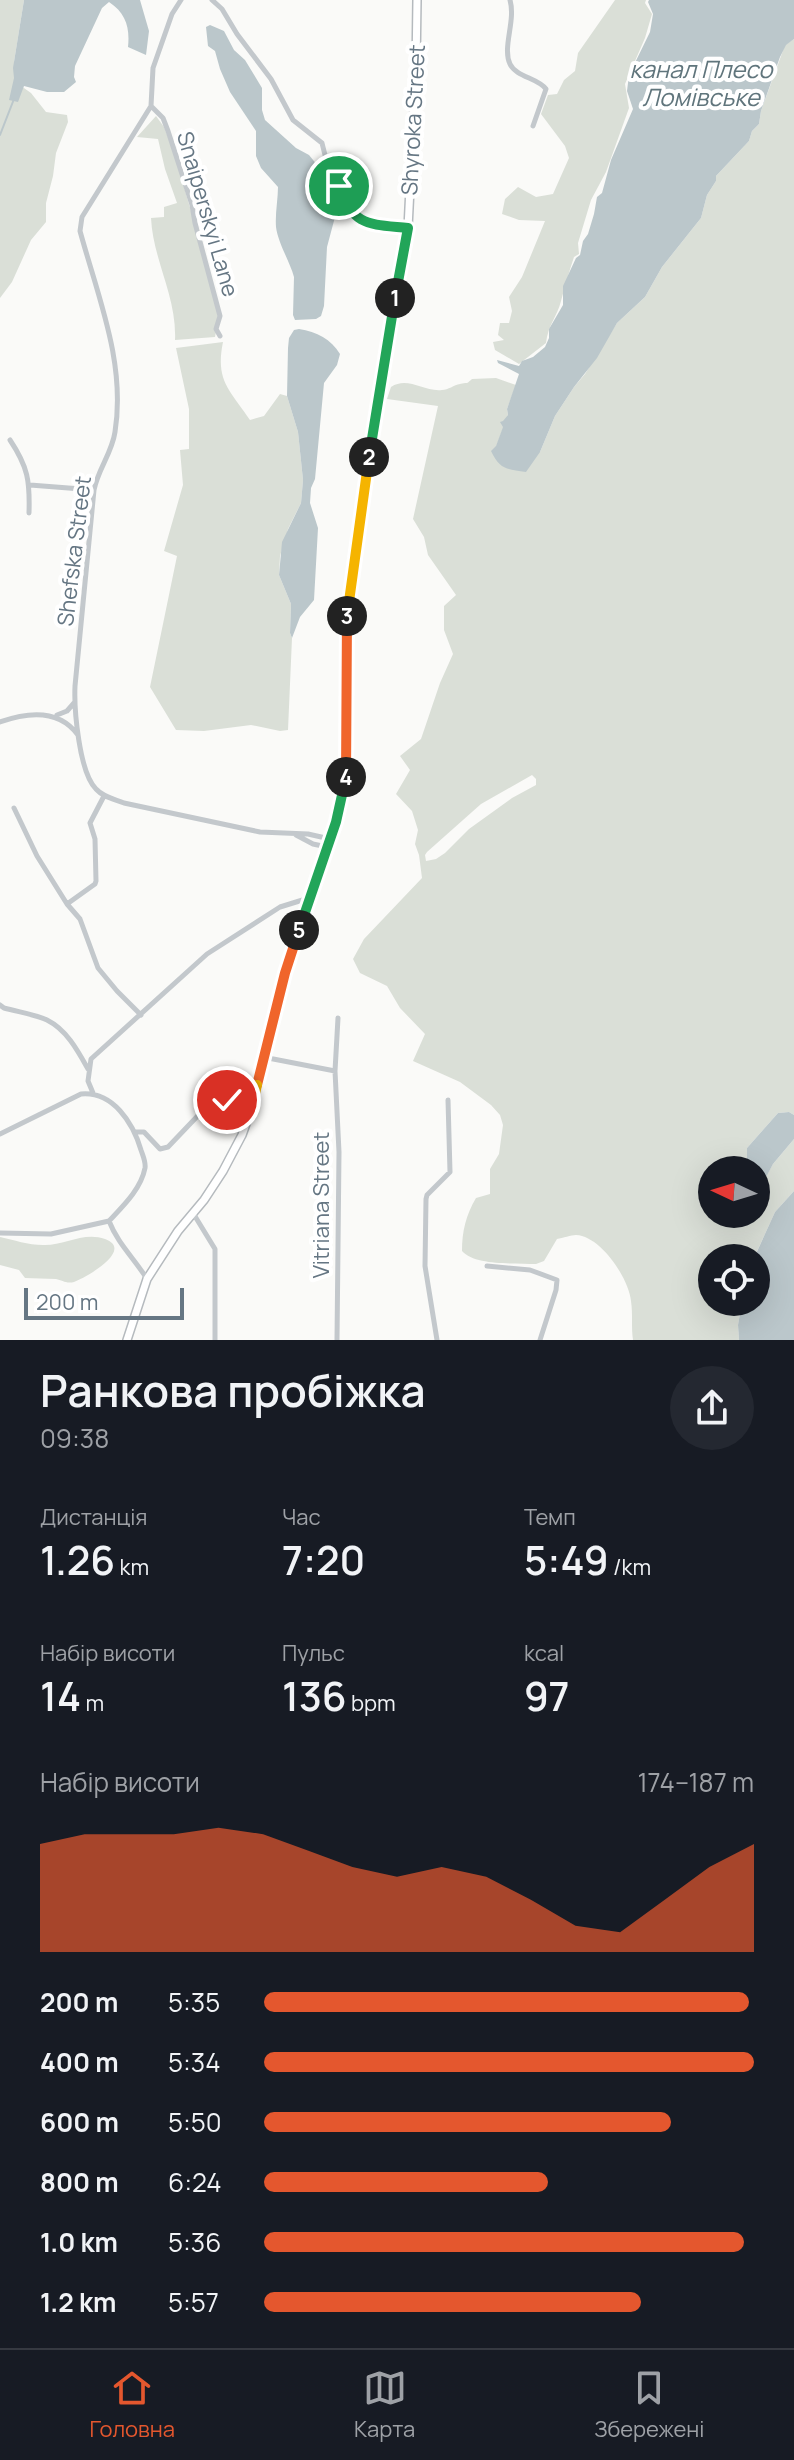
<!DOCTYPE html>
<html lang="uk">
<meta charset="utf-8">
<style>
body{margin:0;font-family:Manrope,sans-serif;background:#242831;color:#f1f3f6;height:100vh;display:flex;flex-direction:column;font-size:30px;white-space:nowrap}
*{box-sizing:border-box;margin:0}
p{font-size:26px;color:#9ea1a6}
.icon{flex:none;width:44px;height:44px;fill:none;stroke:currentColor;stroke-width:2;stroke-linecap:round;stroke-linejoin:round}
.map{position:relative;height:1340px;overflow:hidden}
.sheet{display:flex;flex-direction:column;background:#171b24;flex:1}
.sheet>*{flex:none}
.needle{width:52px;rotate:274deg}
.buttons{position:absolute;left:698px;top:1156px;display:grid;gap:16px}
.buttons a{display:grid;place-items:center;width:72px;height:72px;border-radius:50%;background:#171b24;box-shadow:0 8px 32px #0002;font-size:40px}
.scale{position:absolute;left:24px;bottom:20px;width:160px;box-sizing:border-box;padding-left:8px;border:4px solid #657683;border-top:0;font-size:22px;line-height:28px;white-space:nowrap;color:#657683;-webkit-text-stroke:6px #fff;paint-order:stroke}
.pin{position:absolute;display:grid;place-items:center;width:68px;height:68px;color:#fff;margin:-34px;border:4px solid #fff;border-radius:50%;box-shadow:0 2px 8px #0007}
.km{position:absolute;width:40px;height:40px;margin:-20px;border-radius:50%;background:#222;color:#fff;font-size:22px;line-height:40px;text-align:center}
.round{display:grid;place-items:center;flex:none;width:84px;height:84px;border-radius:42px;background:#242831}
.headline{display:flex;align-items:center;justify-content:space-between;height:136px;padding:0 40px}
h1{font-size:44px;font-weight:600;line-height:60px}
.figures{display:grid;grid-template-columns:repeat(3,1fr);gap:12px;height:136px;padding:8px 40px}
.figures div{display:grid;align-content:center}
.figures b{font-size:40px;font-weight:600}
.figures small{font-size:22px;font-weight:400}
.figures p{font-size:22px}
.chart{height:224px;padding:16px 40px}
.chart p{display:flex;justify-content:space-between}
.chart svg{width:100%;height:144px;margin-top:8px;fill:#e4572e;opacity:.7}
ul{padding:0 40px;list-style:none;font-size:26px}
li{display:grid;grid-template-columns:128px 96px 1fr;align-items:center;height:60px}
li i{height:20px;border-radius:10px;background:#e4572e}
.tabs{display:flex;justify-content:space-around;align-items:center;height:112px;border-top:2px solid #363941;background:#171b24;font-size:22px;color:#9ea1a6}
.tabs a{display:grid;justify-items:center;gap:4px}
.tabs .selected{color:#e4572e}
.map>svg:first-child{display:block}
.green{fill:#dadfd7;fill-rule:evenodd}
.water{fill:#bbc7cb}
.lines{fill:none;stroke-linecap:round;stroke-linejoin:round}
.stream{stroke:#bbc7cb;stroke-width:2}
.major-casing{stroke:#b5babe;stroke-width:10}
.minor{stroke:#c3c8cc;stroke-width:5}
.major{stroke:#fff;stroke-width:7}
.split-1-casing{stroke:#fff;stroke-width:16}
.split-2-casing{stroke:#fff;stroke-width:16}
.split-3-casing{stroke:#fff;stroke-width:16}
.split-4-casing{stroke:#fff;stroke-width:16}
.split-5-casing{stroke:#fff;stroke-width:16}
.split-6-casing{stroke:#fff;stroke-width:16}
.split-7-casing{stroke:#fff;stroke-width:16}
.split-1{stroke:#22a559;stroke-width:10}
.split-2{stroke:#22a559;stroke-width:10}
.split-3{stroke:#f5b400;stroke-width:10}
.split-4{stroke:#f0652b;stroke-width:10}
.split-5{stroke:#22a559;stroke-width:10}
.split-6{stroke:#f0652b;stroke-width:10}
.split-7{stroke:#f5b400;stroke-width:10}
.labels{text-anchor:middle;dominant-baseline:central;stroke-width:8;stroke-linejoin:round;paint-order:stroke}
.street-label{font-size:22px;fill:#657683;stroke:#fff}
.water-label{font-size:24px;font-style:italic;fill:#60757c;stroke:#fff}
</style>
<div class="map">
<svg width="794" height="1340" viewBox="0 0 794 1340">
<rect width="100%" height="100%" fill="#fafaf8"/>
<!-- green -->
<path class="green" d="M0 0H24L14 62V81L31 93 46 112 67 115 68 122 56 153 53 176 46 203V222L31 240 12 282 0 298Z
M615 0H646L645 3 652 14 645 38 625 84 629 108 606 172 591 200 578 243 579 254 574 257C569 272 565 286 561 301 557 317 548 325 546 343L519 364 495 350 493 342 504 340 498 335 500 323H509L512 311 509 297 522 277 545 221 519 220 502 214 505 199 518 187 536 197 553 194 569 158 565 146 541 114 548 95 557 94 564 80 575 71 578 53Z
M794 39V1115L789 1112 778 1113 747 1148V1170H712V1214H756V1186L764 1180 773 1164 794 1139V1191L775 1212 754 1258H712V1302H742L738 1325 739 1340H633C631 1327 633 1315 631 1301 629 1279 601 1236 576 1235 571 1235 563 1238 557 1239L544 1261 536 1264C516 1263 475 1266 462 1251 462 1231 466 1215 476 1198L490 1194V1169L499 1154 503 1125 500 1115 491 1105 460 1082 413 1061 425 1034 400 1008 387 986 360 973 353 959 364 939 422 878 419 855 415 844 418 830 412 811 396 794 410 770 400 756 421 739 440 683 453 654 444 630V606L456 595 428 555 424 537 413 519 438 406 387 399 391 387C408 376 423 392 442 390 448 390 454 385 460 384 471 381 464 386 472 379L496 378 516 385 507 409 508 415 496 447 540 452 555 416 574 387 585 374 617 323 645 297 662 267 701 218 707 195 716 181V176L749 141 752 131 759 124 761 111 785 45ZM532 775 536 779V785L512 798 469 829 445 853 436 859 426 861 425 855 427 852 481 804Z
M156 116 164 127 174 153 208 269 219 317 215 337 175 340C177 297 153 260 151 218L164 217V207L177 203 165 169 158 139 137 137Z
M223 342C215 381 230 390 250 420L264 416 280 394 287 396 298 432 303 480 301 503 288 529 280 556 279 575 291 604 290 633 292 638 288 730 280 731 251 725 204 731 176 730 150 687 177 556 164 551 183 485 180 450 189 449V409L176 348Z
M0 1237C14 1240 28 1245 43 1245 63 1246 84 1231 105 1239 135 1250 85 1278 74 1282 66 1284 62 1280 56 1279 45 1279 35 1278 25 1278L19 1270 0 1265Z"/>
<!-- water -->
<path class="water" d="M24 0H140L149 31 146 55 128 47C130 28 126 13 109 2L102 8 75 66 74 77 76 82 64 92H47L24 86 18 102 9 100 14 78 13 68Z
M649 0H794V39L786 45 780 57 761 111 759 124 752 131 749 141 716 176V181L707 195 701 218 662 267 645 297 617 323 597 358 574 387 555 416 540 452 526 472C507 469 500 470 491 451L496 446 503 427 500 422 503 421 508 415 507 409 519 374 498 363 497 360 519 366 522 361 533 357 545 347 549 338V329L563 305V286L576 258 580 255 583 241 588 234 594 214 597 197 602 193 611 160 633 109 627 91 629 75 650 32 653 14 648 2Z
M210 25 224 31 234 50 245 60 262 88V110L265 120 296 148 309 155 322 171 330 190 335 217 327 247 324 306 321 316 316 319 295 320 293 315 294 277C290 262 278 243 276 227 275 214 278 199 278 187L261 168 256 156V131L230 92 220 69 215 51 208 46 206 27Z
M299 329C317 332 331 339 340 354L337 365 324 383 315 479 311 488 310 503 318 528 314 600 300 617 292 638 290 633 291 604 279 575 282 542 301 503 303 480 298 432 287 396 288 348 289 338 294 330Z
M789 1112 794 1115V1139L773 1164 764 1181 756 1186V1170H747V1148L778 1113Z
M794 1191V1340H739L738 1325 742 1302H756L755 1256 775 1212Z"/>
<g class="lines">
<!-- stream -->
<path class="stream" d="M0 135 14 99"/>
<!-- major casing -->
<g class="major-casing">
<path id="major" d="M127 1340 147 1279 178 1231 204 1200 223 1171 242 1135 252 1107 285 973 343 795 348 749V604L372 433 408 228 416 68 417 0"/>
</g>
<!-- minor -->
<path class="minor" d="M181 0 172 14 153 68 151 106 82 217 80 231C98 297 126 363 115 432 112 453 98 469 94 490L75 686C74 709 79 772 96 789 103 797 114 799 124 803L260 832 308 834 330 839
M212 0 222 9 237 34 271 79 293 120 322 143 326 159 346 205 365 223 408 228
M510 0C516 21 502 47 510 64 516 77 538 78 546 89L533 126
M151 106 163 118 168 131 192 205 195 223 220 316 216 329 220 336
M10 440C28 467 30 481 29 513
M30 485 94 490
M57 715 67 711 74 703
M0 722C28 712 59 709 78 735
M14 808 37 856 67 904 80 919 98 968 117 991 141 1015
M296 835 313 844 327 847
M67 904 95 884 96 881 95 839 90 823 104 796
M0 1005 4 1008C18 1012 34 1014 47 1020 67 1030 78 1051 88 1069
M263 1057 335 1071
M93 1093 88 1081 91 1059 207 954 280 907 309 898
M136 1132H144L160 1149 168 1147 209 1104 227 1100 252 1107
M0 1134 81 1094C113 1091 133 1123 141 1150 143 1156 146 1162 145 1168 141 1189 123 1206 109 1221 118 1244 134 1258 147 1279
M193 1213 215 1249V1340
M0 1233 51 1234 109 1221
M487 1266 530 1270 557 1280 556 1290 540 1340
M337 1340 339 1152 335 1071 338 1018
M437 1340 425 1266 426 1199 427 1195 450 1172 448 1100"/>
<!-- major -->
<use href="#major" class="major"/>
</g>
<g class="lines">
<!-- split-1 casing -->
<g class="split-1-casing">
<path id="split-1" d="M339 186C353 227 369 224 408 228L395 298"/>
</g>
<!-- split-2 casing -->
<g class="split-2-casing">
<path id="split-2" d="M369 457 395 298"/>
</g>
<!-- split-3 casing -->
<g class="split-3-casing">
<path id="split-3" d="M347 616 369 457"/>
</g>
<!-- split-4 casing -->
<g class="split-4-casing">
<path id="split-4" d="M346 777 347 616"/>
</g>
<!-- split-5 casing -->
<g class="split-5-casing">
<path id="split-5" d="M299 930 336 822 346 777"/>
</g>
<!-- split-6 casing -->
<g class="split-6-casing">
<path id="split-6" d="M257 1085 285 973 299 930"/>
</g>
<!-- split-7 casing -->
<g class="split-7-casing">
<path id="split-7" d="M227 1100 252 1107 257 1085"/>
</g>
<!-- split-1 -->
<use href="#split-1" class="split-1"/>
<!-- split-2 -->
<use href="#split-2" class="split-2"/>
<!-- split-3 -->
<use href="#split-3" class="split-3"/>
<!-- split-4 -->
<use href="#split-4" class="split-4"/>
<!-- split-5 -->
<use href="#split-5" class="split-5"/>
<!-- split-6 -->
<use href="#split-6" class="split-6"/>
<!-- split-7 -->
<use href="#split-7" class="split-7"/>
</g>
<g class="labels">
<!-- street labels -->
<g class="street-label">
<text transform="translate(413 120) rotate(-87)">Shyroka Street</text>
<text transform="translate(208 214) rotate(74)">Snaiperskyi Lane</text>
<text transform="translate(74 551) rotate(-83)">Shefska Street</text>
<text transform="translate(321 1205) rotate(-90)">Vitriana Street</text>
</g>
<!-- water labels -->
<g class="water-label">
<text x="701" y="68">канал Плесо<tspan x="701" dy="28">Ломівське</tspan></text>
</g>
</g>
</svg>
<div class="buttons">
<a><svg class="needle" viewBox="-14 -14 28 28"><path d="M0-13l5 13h-10z" fill="#e53935"/><path d="M0 13l5-13h-10z" fill="#9ea1a6"/></svg></a>
<a><svg class="icon" aria-label="locate" viewBox="0 0 24 24"><circle cx="12" cy="12" r="6"/><path d="M12 2v4M12 18v4M2 12h4M18 12h4"/></svg></a>
</div>
<div class="scale">200 m</div>
<div class="pin" style="left:339px;top:186px;background:#1e9e55"><svg class="icon" aria-label="arrive" viewBox="0 0 24 24"><path d="M6 21V4h12l-3 4 3 4H6"/></svg></div>
<div class="pin" style="left:227px;top:1100px;background:#d93025"><svg class="icon" aria-label="check" viewBox="0 0 24 24"><path d="M5 12l5 5 9-10"/></svg></div>
<b class="km" style="left:395px;top:298px">1</b>
<b class="km" style="left:369px;top:457px">2</b>
<b class="km" style="left:347px;top:616px">3</b>
<b class="km" style="left:346px;top:777px">4</b>
<b class="km" style="left:299px;top:930px">5</b>
</div>
<section class="sheet">
<div class="headline"><div><h1>Ранкова пробіжка</h1><p>09:38</p></div><a class="round"><svg class="icon" aria-label="share" viewBox="0 0 24 24"><path d="M12 15V3M7 8l5-5 5 5M5 13v7h14v-7"/></svg></a></div>
<div class="figures">
<div><p>Дистанція</p><b>1.26<small> km</small></b></div>
<div><p>Час</p><b>7:20</b></div>
<div><p>Темп</p><b>5:49<small> /km</small></b></div>
</div>
<div class="figures">
<div><p>Набір висоти</p><b>14<small> m</small></b></div>
<div><p>Пульс</p><b>136<small> bpm</small></b></div>
<div><p>kcal</p><b>97</b></div>
</div>
<div class="chart"><p><span>Набір висоти</span>174–187 m</p>
<svg viewBox="0 0 160 44" preserveAspectRatio="none"><path d="M0 44V11L10 8L20 8L30 8L40 6L50 8L60 13L70 18L80 21L90 18L100 21L110 28L120 36L130 38L140 28L150 18L160 11V44z"/></svg>
</div>
<ul>
<li><b>200 m</b>5:35<i style="width:99%"></i></li>
<li><b>400 m</b>5:34<i style="width:100%"></i></li>
<li><b>600 m</b>5:50<i style="width:83%"></i></li>
<li><b>800 m</b>6:24<i style="width:58%"></i></li>
<li><b>1.0 km</b>5:36<i style="width:98%"></i></li>
<li><b>1.2 km</b>5:57<i style="width:77%"></i></li>
</ul>
</section>
<nav class="tabs">
<a class="selected"><svg class="icon" aria-label="home" viewBox="0 0 24 24"><path d="M3 11l9-7 9 7M6 9v11h12V9"/></svg>Головна</a>
<a><svg class="icon" aria-label="map" viewBox="0 0 24 24"><path d="M3 6l6-2 6 2 6-2v14l-6 2-6-2-6 2zM9 4v14M15 6v14"/></svg>Карта</a>
<a><svg class="icon" aria-label="saved" viewBox="0 0 24 24"><path d="M7 4h10v16l-5-4-5 4z"/></svg>Збережені</a>
</nav>
